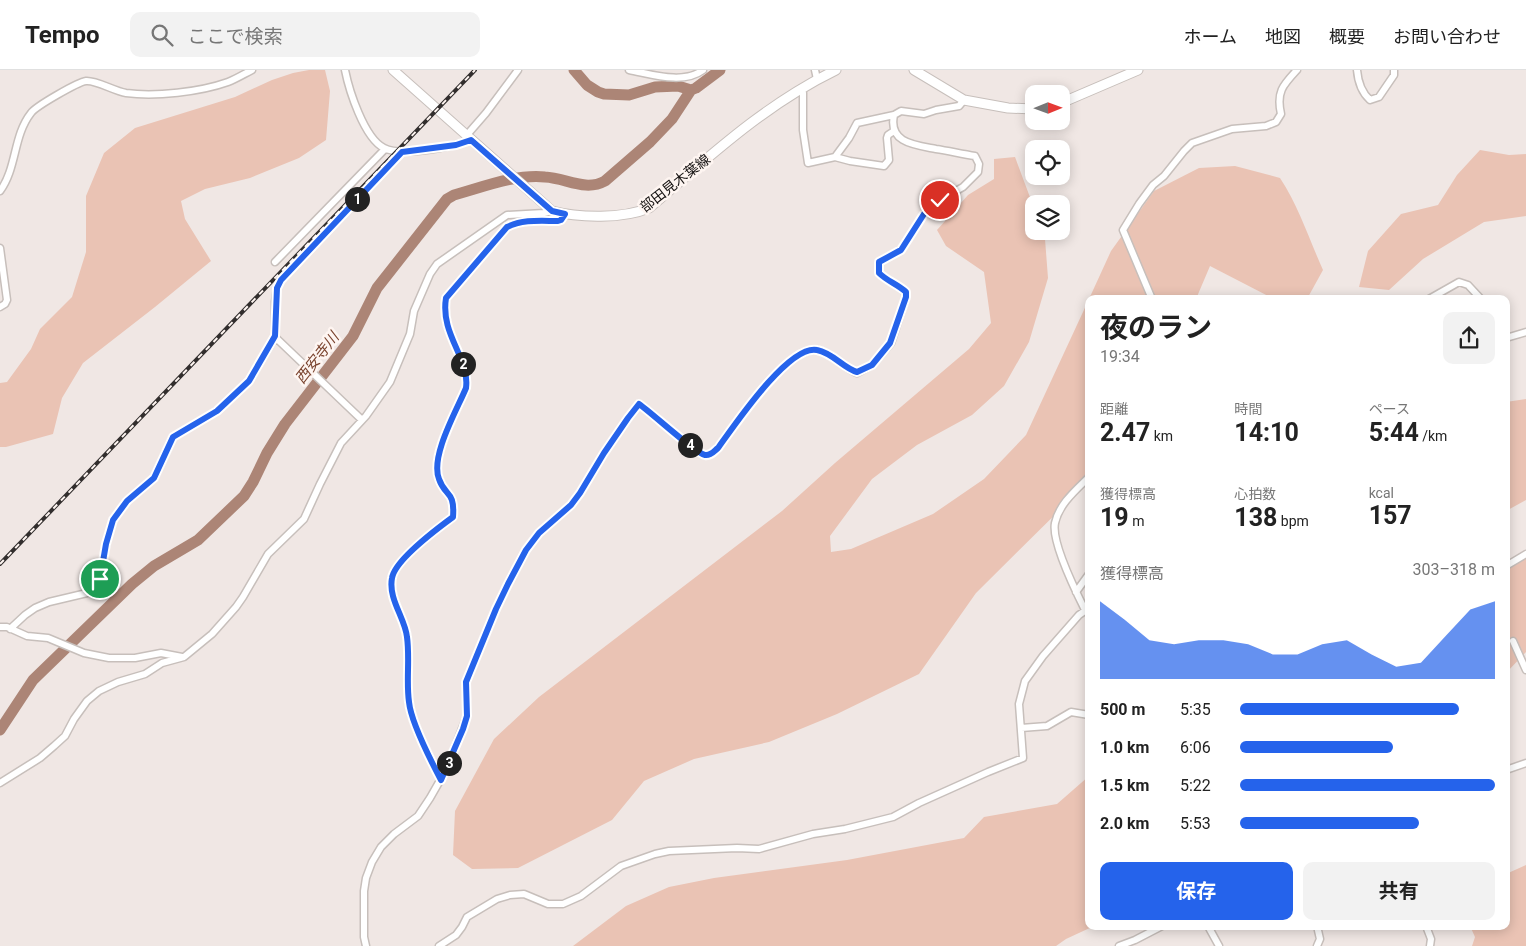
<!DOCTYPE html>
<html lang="ja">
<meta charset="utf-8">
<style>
body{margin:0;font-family:Roboto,"Noto Sans JP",sans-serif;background:#f2f2f2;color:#222;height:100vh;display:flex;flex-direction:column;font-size:19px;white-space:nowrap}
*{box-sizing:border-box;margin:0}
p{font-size:16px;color:#767676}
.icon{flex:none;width:28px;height:28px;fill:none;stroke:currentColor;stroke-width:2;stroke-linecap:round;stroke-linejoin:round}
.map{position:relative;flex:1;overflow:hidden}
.sheet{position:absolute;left:1085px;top:225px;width:425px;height:635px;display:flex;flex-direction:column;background:#fff;border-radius:10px;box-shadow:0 2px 12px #0003}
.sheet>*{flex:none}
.needle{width:32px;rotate:89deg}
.buttons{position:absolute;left:1025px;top:15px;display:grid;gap:10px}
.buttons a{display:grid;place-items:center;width:45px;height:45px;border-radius:10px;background:#fff;box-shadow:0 2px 12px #0003;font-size:25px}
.pin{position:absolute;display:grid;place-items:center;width:42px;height:42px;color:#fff;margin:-21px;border:2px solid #fff;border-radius:50%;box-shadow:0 1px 5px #0007}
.km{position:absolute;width:25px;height:25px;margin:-12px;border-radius:50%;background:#222;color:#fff;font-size:14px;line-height:25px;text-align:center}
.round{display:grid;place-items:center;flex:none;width:52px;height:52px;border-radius:10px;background:#f2f2f2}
.head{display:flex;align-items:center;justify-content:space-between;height:85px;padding:0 15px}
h1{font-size:28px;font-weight:700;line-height:38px}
.figures{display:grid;grid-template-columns:repeat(3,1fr);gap:8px;height:85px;padding:5px 15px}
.figures div{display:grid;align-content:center}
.figures b{font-size:25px;font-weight:700}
.figures small{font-size:14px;font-weight:400}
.figures p{font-size:14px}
.chart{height:140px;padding:10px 15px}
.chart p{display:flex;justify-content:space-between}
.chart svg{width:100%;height:90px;margin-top:5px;fill:#2563eb;opacity:.7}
.cta{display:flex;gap:10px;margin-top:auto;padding:10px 15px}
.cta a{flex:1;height:58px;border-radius:10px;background:#2563eb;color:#fff;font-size:20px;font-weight:700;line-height:58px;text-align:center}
.cta a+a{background:#f2f2f2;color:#222}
ul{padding:0 15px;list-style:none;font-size:16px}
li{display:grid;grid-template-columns:80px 60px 1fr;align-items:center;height:38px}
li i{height:12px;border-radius:6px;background:#2563eb}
header{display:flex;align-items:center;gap:30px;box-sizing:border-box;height:70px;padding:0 25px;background:#fff;border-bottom:1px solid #e0e0e0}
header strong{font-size:24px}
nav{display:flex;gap:28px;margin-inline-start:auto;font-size:18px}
.search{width:350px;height:45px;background:#f2f2f2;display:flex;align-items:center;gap:12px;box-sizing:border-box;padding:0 18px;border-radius:10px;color:#767676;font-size:19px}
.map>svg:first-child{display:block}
.green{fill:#eac3b4}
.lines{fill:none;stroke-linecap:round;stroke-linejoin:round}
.river{stroke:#ac8576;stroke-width:11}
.street-casing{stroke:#c7bfbb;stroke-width:9}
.secondary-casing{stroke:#c7bfbb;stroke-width:11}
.street{stroke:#fff;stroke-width:6}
.secondary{stroke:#fff;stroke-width:9}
.rail-casing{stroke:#322e2d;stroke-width:4}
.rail{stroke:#fef5f1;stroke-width:2;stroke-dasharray:5.5;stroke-linecap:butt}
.route-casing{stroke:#fff;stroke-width:10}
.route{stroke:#2563eb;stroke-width:6}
.labels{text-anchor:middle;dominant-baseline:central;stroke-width:5;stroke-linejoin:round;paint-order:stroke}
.street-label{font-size:14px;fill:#13100f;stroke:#fef5f1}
.water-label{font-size:15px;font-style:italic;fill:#7a432e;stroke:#fef5f1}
</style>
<header>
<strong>Tempo</strong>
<div class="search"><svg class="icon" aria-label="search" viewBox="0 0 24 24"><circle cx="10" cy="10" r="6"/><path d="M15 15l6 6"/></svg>ここで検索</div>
<nav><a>ホーム</a><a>地図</a><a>概要</a><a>お問い合わせ</a></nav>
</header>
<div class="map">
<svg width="1526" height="876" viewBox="0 0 1526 876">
<rect width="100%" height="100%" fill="#f0e7e4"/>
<!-- green -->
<path class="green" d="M309 0H325L330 21 326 70 299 88 250 108 205 119 181 131 185 149 211 191 155 237 83 293 62 328 53 364 6 377H0V313L7 312 31 279 40 259 72 227 86 182V126L104 83 135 58 235 27 272 10 293 3Z
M1480 80 1509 85 1526 84V146L1484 152 1423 189 1389 220 1359 217 1368 181 1401 144 1438 135 1457 105Z
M1015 87 1034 138V161H1042L1045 169 1048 208 1029 272 1004 316 972 345 917 375 872 409 830 466 831 482 851 479 933 444 984 409 1026 365 1089 229V411L976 523 919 604 837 644 769 672 694 689 644 711 612 750 518 798 472 799 453 785 455 741 494 669 539 627 782 441 835 393 969 279 991 253 984 202 946 176 937 160 968 125 994 109V89Z
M1235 96 1280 108C1299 137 1309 169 1323 200L1307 229 1272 228 1210 196 1196 229H1089L1111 181 1154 121 1199 98Z
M1526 329V430L1506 441V332Z
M1526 482V582L1506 603V491Z
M1089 706V856H1094L1066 869 1056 876H573L626 836 669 817 714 808 847 790 964 768 984 747 1057 734Z
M1526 795V876H1472L1475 867 1470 856H1506V804Z"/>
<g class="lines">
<!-- river -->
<path class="river" d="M574 0 587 15 598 22 604 24 629 25 655 17 678 16 691 20 696 18 720 0
M0 660 33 610 132 514 154 496 198 470 244 426 253 412 267 383 285 354 353 266 377 218 447 129 454 125C483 117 515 104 545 107 566 108 585 122 605 111L650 72 672 49 691 20"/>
<!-- street casing -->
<g class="street-casing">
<path id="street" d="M345 0C349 20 364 68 384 78 402 87 451 77 471 70
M629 0C651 4 683 15 703 0
M815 0 817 9
M1357 0C1358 12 1361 22 1370 30L1379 27 1394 5V0
M800 19 803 23V60L808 93 835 87 850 91 884 96 889 90 887 68 888 65 894 61
M466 66 486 43 518 0
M835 87 849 68 857 53 894 45
M0 121C17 98 13 66 31 43 36 36 78 12 86 11 96 10 114 21 126 23 155 27 200 22 228 12 236 9 244 4 252 0
M0 178 7 230 5 234 0 237
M275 192 385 79
M1152 229 1123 160 1139 134 1153 115 1164 106 1184 81 1192 73 1232 59 1266 56 1276 52 1281 44C1276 22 1283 15 1297 0
M1429 229 1459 212 1468 215 1481 229
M275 267 362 350
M1506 268 1526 262
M1506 496 1526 484
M1076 522 1089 504
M1085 540C1076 522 1051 472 1055 453 1059 434 1076 420 1089 407
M0 557H7L27 566 48 568 84 583 109 588H135L161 583 182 587
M10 559 25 545 35 538 49 532 87 523 96 516 100 509 106 474 113 450 127 431 154 408 173 367 217 341 249 311 275 267V232L277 218 281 209 401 82
M1513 571 1526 600
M1021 658 1047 656 1071 642 1089 645
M1506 700 1526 693
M441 709C431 691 411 652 409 632 406 611 410 589 407 567 405 548 388 529 392 508 395 490 438 458 453 447 455 420 445 427 439 409 430 386 457 340 466 319 470 288 440 265 446 228L507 157C523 149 540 151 558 151L565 144
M0 713 40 688 54 676 65 666 74 649 87 631 99 621 118 612 145 604 162 593 184 587 212 564 236 537 243 527 268 484 304 449 320 414 341 373 366 346 390 312 410 264 414 241 430 204 437 194 507 145 544 143 552 141
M1208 856 1219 876
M1317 856 1320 869 1317 876
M1426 856 1431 869 1430 876
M366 876 364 867V821L366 808 372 792 381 777 394 764 418 746 430 728 446 700 467 646 466 612 496 539 508 514 526 480 539 463 571 435 580 423 604 383 628 348 639 334C652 343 695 383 705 385 711 386 714 381 718 378 734 356 789 275 817 280 833 283 843 298 857 303L872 295 891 273 906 227 905 222C897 214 887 211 879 203V192L901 180 924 144 940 130 963 117 978 102 979 94 975 86C962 84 949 81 936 79 915 75 888 73 894 45L901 41 924 44 936 40 959 36 964 30
M439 876 456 865 462 857 467 847 497 829 510 825 524 824 548 834H563L581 826 621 796 655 784 669 781 737 778 759 779 813 764 845 759 893 747 919 733 988 702 1023 688 1019 634 1025 611 1043 586 1079 545 1089 538
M1119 876 1135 870 1162 856"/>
</g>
<!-- secondary casing -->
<g class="secondary-casing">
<path id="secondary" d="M393 0 552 141C579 148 623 149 649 138 709 87 764 35 836 0
M914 0 964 30 1008 38 1034 39
M1061 33 1138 0"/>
</g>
<!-- street -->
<use href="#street" class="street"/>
<!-- secondary -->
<use href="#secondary" class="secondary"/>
<!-- rail casing -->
<g class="rail-casing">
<path id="rail" d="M0 494 475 0"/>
</g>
<!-- rail -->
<use href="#rail" class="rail"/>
</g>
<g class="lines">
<!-- route casing -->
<g class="route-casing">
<path id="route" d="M100 509 106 474 113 450 127 431 154 408 173 367 217 341 249 311 275 266 277 218 281 210 402 82 456 75 471 70 552 141 565 144 561 150 558 151C541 151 523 149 507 157L446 228C440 265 470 288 466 318 457 340 430 386 439 409 445 427 455 420 453 447 438 458 395 490 392 508 388 529 405 548 407 567 410 589 406 611 409 632 411 652 431 691 441 710L463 659 467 646 466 612 496 539 508 514 526 480 539 463 571 435 580 423 604 383 628 348 639 334C652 343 695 383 705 385 711 386 714 381 718 378 734 356 789 274 817 280 833 283 843 298 857 302L872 295 890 273 906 227V222C897 214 887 211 879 203V192L901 180 924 144 940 130"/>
</g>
<!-- route -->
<use href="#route" class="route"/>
</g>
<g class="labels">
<!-- street labels -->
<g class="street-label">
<text transform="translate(675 113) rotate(-38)">部田見木葉線</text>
</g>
<!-- water labels -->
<g class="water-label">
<text transform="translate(317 288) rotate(-52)">西安寺川</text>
</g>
</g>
</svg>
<div class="buttons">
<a><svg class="needle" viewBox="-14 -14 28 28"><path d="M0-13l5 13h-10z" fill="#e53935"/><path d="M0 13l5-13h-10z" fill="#767676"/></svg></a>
<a><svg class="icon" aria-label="locate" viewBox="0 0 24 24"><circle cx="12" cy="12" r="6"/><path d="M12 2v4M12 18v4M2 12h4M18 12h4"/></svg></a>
<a><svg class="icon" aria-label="layers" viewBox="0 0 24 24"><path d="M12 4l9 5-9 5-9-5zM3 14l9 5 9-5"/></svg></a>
</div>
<div class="pin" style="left:100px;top:509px;background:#1e9e55"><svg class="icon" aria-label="arrive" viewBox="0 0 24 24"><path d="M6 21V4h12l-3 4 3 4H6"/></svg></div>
<div class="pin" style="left:940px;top:130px;background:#d93025"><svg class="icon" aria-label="check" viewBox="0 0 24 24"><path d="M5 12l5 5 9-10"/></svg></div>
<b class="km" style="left:357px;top:129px">1</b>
<b class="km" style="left:463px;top:294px">2</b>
<b class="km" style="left:449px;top:693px">3</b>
<b class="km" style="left:690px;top:375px">4</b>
<section class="sheet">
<div class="head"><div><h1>夜のラン</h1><p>19:34</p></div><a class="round"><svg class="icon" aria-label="share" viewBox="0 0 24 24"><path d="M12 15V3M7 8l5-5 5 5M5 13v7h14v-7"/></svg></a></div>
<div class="figures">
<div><p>距離</p><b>2.47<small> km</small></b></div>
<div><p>時間</p><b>14:10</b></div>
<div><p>ペース</p><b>5:44<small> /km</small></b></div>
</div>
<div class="figures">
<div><p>獲得標高</p><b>19<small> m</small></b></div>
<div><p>心拍数</p><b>138<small> bpm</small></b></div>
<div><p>kcal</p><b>157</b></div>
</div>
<div class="chart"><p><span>獲得標高</span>303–318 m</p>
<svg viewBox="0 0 160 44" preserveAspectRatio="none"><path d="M0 44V6L10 15L20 25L30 27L40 25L50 25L60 27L70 32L80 32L90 27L100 25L110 32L120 38L130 36L140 23L150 10L160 6V44z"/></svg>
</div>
<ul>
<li><b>500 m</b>5:35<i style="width:86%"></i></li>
<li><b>1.0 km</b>6:06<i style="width:60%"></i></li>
<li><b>1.5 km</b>5:22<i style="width:100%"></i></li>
<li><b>2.0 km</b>5:53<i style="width:70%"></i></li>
</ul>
<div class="cta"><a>保存</a><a>共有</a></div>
</section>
</div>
